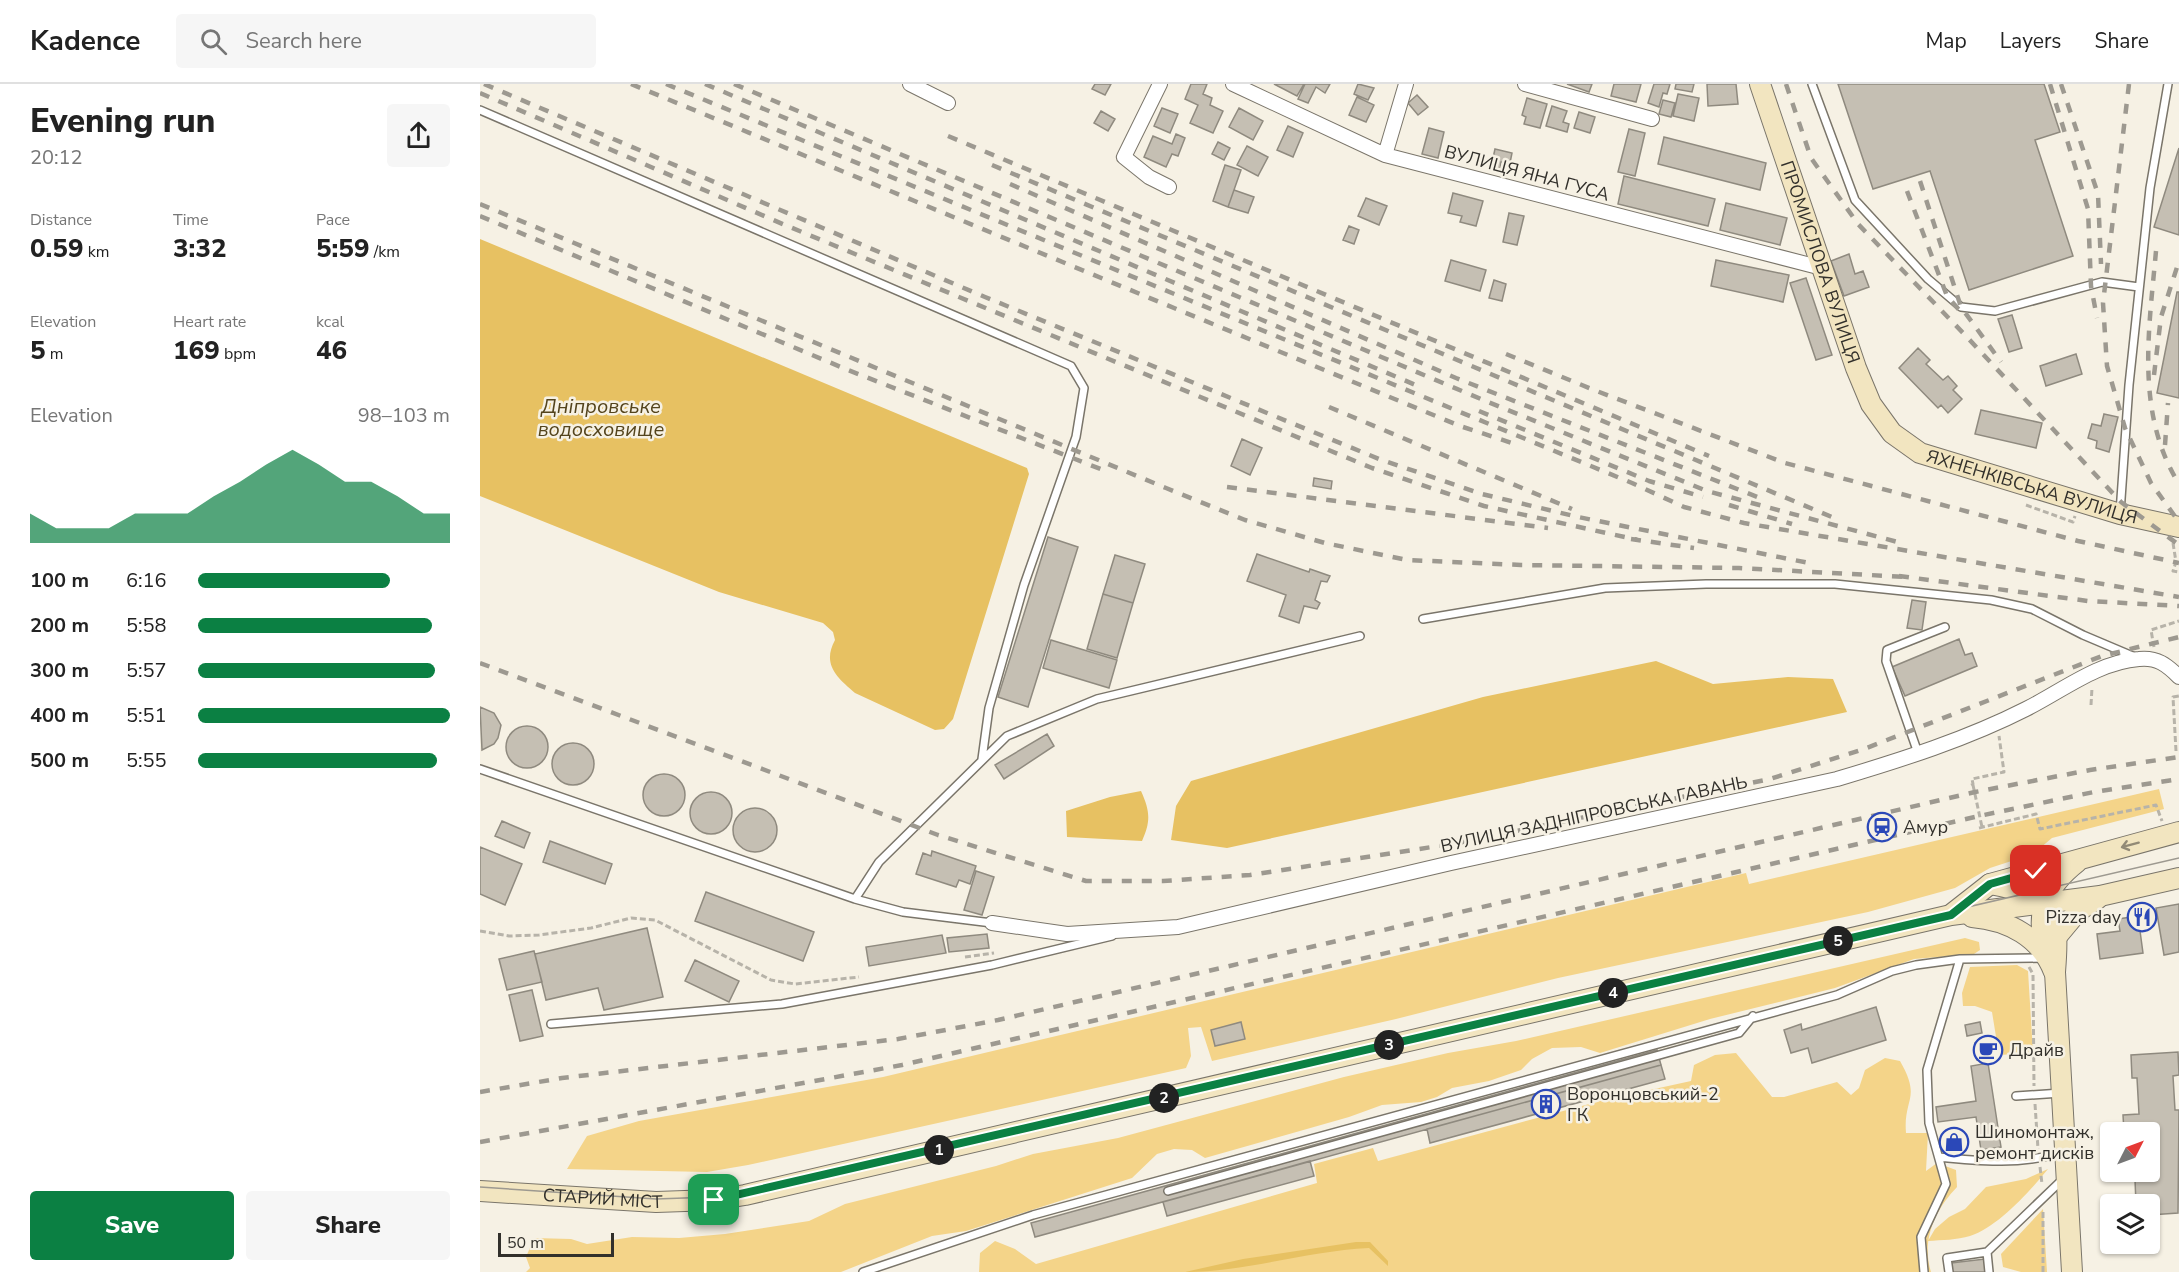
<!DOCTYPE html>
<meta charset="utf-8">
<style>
body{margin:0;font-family:"Nunito Sans",sans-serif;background:#f6f6f6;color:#222;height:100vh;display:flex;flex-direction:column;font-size:22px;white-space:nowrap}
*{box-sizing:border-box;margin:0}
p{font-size:20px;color:#767676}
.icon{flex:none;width:33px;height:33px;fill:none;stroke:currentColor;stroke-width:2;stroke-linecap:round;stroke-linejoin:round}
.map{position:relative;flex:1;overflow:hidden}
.side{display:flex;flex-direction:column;background:#fff;width:480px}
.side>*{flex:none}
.needle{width:39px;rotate:48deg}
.controls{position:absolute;left:1620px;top:1038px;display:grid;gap:12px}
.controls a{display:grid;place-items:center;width:60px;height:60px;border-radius:6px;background:#fff;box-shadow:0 2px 4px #0004;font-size:30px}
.scale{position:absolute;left:18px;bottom:15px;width:116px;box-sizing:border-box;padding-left:6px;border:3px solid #32302b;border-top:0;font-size:16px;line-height:21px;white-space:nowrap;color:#32302b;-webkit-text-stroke:4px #f6f1e4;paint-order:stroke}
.pin{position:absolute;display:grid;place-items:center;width:51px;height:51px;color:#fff;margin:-26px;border-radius:12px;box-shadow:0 3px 9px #0006}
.km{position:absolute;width:30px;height:30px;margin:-15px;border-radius:50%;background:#222;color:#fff;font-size:16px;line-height:30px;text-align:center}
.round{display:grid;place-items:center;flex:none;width:63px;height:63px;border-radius:6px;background:#f6f6f6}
.overview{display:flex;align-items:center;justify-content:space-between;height:102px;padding:0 30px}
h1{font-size:33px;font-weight:800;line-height:45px}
.metrics{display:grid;grid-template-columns:repeat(3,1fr);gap:9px;height:102px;padding:6px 30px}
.metrics div{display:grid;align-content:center}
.metrics b{font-size:26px;font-weight:800}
.metrics small{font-size:16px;font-weight:400}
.metrics p{font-size:16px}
.chart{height:168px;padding:12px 30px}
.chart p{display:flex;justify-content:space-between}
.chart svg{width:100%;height:108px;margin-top:6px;fill:#0b8043;opacity:.7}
.button{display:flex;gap:12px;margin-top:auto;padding:12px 30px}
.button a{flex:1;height:69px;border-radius:6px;background:#0b8043;color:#fff;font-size:24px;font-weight:800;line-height:69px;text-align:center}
.button a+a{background:#f6f6f6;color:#222}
ul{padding:0 30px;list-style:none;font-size:20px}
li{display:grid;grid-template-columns:96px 72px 1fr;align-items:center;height:45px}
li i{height:15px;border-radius:8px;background:#0b8043}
header{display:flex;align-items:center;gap:36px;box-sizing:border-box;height:84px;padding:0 30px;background:#fff;border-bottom:2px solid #e0e0e0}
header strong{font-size:28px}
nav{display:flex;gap:33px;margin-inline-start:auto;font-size:21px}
.search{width:420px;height:54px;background:#f6f6f6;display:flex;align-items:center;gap:15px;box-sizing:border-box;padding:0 21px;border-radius:6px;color:#767676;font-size:22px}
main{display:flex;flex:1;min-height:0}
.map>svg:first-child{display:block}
.green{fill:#f4d489}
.water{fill:#e7c162}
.building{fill:#c5bfb3;stroke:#8f8a7f;stroke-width:1.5}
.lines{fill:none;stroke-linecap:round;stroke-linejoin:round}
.lane-casing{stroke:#7a756a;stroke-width:10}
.street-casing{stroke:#7a756a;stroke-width:16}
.secondary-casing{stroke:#7a756a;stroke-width:22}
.path{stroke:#b7b3a9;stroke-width:3;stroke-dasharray:6 3;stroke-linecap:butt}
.lane{stroke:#fff;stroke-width:7}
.street{stroke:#fff;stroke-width:14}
.secondary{stroke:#f2e5c0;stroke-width:20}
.tram{stroke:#9d9990;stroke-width:1.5}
.rail{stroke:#9d9990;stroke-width:4.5;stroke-dasharray:10 10;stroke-linecap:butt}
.oneway{stroke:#928a76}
.route-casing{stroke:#fff;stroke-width:12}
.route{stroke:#0b8043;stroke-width:8}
.labels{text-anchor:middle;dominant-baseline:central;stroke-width:5;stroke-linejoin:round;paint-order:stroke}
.street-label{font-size:18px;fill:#32302b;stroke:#f6f1e4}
.poi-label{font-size:18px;fill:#32302b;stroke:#f6f1e4;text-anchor:start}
.water-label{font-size:20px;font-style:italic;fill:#54441c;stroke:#f6f1e4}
</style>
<header>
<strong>Kadence</strong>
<div class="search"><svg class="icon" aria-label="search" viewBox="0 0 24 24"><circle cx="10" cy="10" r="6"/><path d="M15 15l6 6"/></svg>Search here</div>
<nav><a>Map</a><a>Layers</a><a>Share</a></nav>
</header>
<main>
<section class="side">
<div class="overview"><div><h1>Evening run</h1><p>20:12</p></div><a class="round"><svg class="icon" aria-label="share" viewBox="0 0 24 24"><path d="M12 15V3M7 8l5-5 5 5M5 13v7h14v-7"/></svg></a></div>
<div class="metrics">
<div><p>Distance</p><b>0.59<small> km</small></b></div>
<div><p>Time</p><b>3:32</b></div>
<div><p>Pace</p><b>5:59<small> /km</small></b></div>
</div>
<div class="metrics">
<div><p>Elevation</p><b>5<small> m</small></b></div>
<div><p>Heart rate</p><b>169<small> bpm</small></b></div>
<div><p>kcal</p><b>46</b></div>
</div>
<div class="chart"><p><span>Elevation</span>98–103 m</p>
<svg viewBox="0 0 160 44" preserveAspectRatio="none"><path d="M0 44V32L10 38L20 38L30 38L40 32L50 32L60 32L70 25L80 19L90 12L100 6L110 12L120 19L130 19L140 25L150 32L160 32V44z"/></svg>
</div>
<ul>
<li><b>100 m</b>6:16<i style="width:76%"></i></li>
<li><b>200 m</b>5:58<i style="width:93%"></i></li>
<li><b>300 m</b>5:57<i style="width:94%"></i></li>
<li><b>400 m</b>5:51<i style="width:100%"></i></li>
<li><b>500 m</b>5:55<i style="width:95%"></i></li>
</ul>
<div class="button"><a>Save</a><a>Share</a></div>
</section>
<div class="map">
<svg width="1699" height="1188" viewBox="0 0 1699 1188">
<rect width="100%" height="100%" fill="#f6f1e4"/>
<!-- green -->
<path class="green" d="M1679 705 1684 725 1572 754 1553 770 1510 784 1475 804 1388 828 1078 894 916 935 732 977 721 943 708 944 711 972 706 984 268 1081 227 1088 87 1085 107 1052 159 1037 403 993 1266 789 1269 800Z
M1485 854 1499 858 1500 866 1494 870 1434 875 1355 904 1230 935 1120 969 1101 963 1072 964 1052 975 1041 986 1009 997 972 1004 957 1013 941 1018 902 1021 869 1033 725 1074 712 1066 694 1065 677 1070 652 1094 486 1147 452 1152 361 1188H46L50 1184 46 1173 54 1154 91 1155 107 1160 152 1153 199 1154 245 1150 329 1137 365 1120 516 1082 553 1070 638 1054 864 993 968 969 1036 957Z
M1537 881 1548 887 1553 969 1519 971 1512 928 1495 922H1483L1482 909 1490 883Z
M1256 969 1292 1013H1304L1357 998 1371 1011 1379 1004 1385 986 1405 974 1420 977C1442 1015 1423 1014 1426 1049H1448L1446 1087 1457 1079 1476 1086 1477 1103C1455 1126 1441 1156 1451 1188H499L500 1169 515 1157 535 1165 556 1180 837 1099 834 1080 893 1064 898 1077 1124 1016 1211 997 1214 981 1235 971Z
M1568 1085C1550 1107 1518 1143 1490 1152 1477 1156 1462 1156 1448 1157L1455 1145 1469 1133 1485 1125 1506 1103 1546 1095Z
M1563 1125 1567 1188H1541L1523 1183 1521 1170Z"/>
<!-- water -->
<path class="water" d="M0 155 547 384 549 390 473 635 464 645 455 646 375 609C356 593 342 580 355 556L353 548 343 539 239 508 0 412Z
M1176 577 1233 600 1308 593 1353 595 1367 628 747 764 691 756 696 722 711 697 1003 613Z
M661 707C670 727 671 737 662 757L587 753 586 727 630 713Z
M876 1158H890L908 1177V1182L889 1164C827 1167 766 1188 705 1188L763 1175Z"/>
<!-- building -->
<path class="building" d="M615 0H631L625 11 612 5Z
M711 0H727L723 10 732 14 730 21 743 27 733 49 710 39 718 21 705 15Z
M794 0H824L817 12Z
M825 0H850L845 9 836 3 828 19 818 15Z
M878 0 894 4 888 16 874 10Z
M1087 0H1112L1109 8Z
M1134 0H1161L1156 18 1131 12Z
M1174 0H1190L1187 10 1183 9 1179 23 1168 19Z
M1196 0H1214L1212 8 1195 5Z
M1227 0H1256L1258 20 1228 22Z
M1358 0H1564L1580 48 1555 56 1593 172 1489 206 1450 87 1393 105Z
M1198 10 1219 14 1214 37 1193 32Z
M937 11 948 23 938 31 928 19Z
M877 13 894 21 886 38 869 31Z
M1047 14 1067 20 1060 44 1044 40 1046 33 1042 31Z
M1183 16 1195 19 1191 33 1179 30Z
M1072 22 1087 27 1083 38 1089 40 1087 48 1066 42Z
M682 24 698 30 690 49 674 42Z
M759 24 783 37 773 56 749 43Z
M621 27 635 35 628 47 614 39Z
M1099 28 1115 33 1110 49 1094 44Z
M808 42 823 49 813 73 797 66Z
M949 44 964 48 958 74 942 70Z
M1149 45 1165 49 1155 92 1138 88Z
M696 50 705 54 698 72 692 70 686 83 664 73 673 52 692 60Z
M1184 53 1286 79 1280 106 1178 80Z
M738 58 750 64 744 76 732 70Z
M767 62 788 73 778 92 757 81Z
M1699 64V151L1674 143Z
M1015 65 1032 69 1030 79 1021 78 1020 85 1011 83Z
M745 81 761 86 748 123 733 117Z
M1144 92 1235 115 1228 142 1138 120Z
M754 106 774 113 768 129 748 123Z
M973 109 1003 117 996 142 980 138 982 132 968 129Z
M886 114 907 122 899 141 878 132Z
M1246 119 1307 134 1300 161 1240 146Z
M1029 129 1044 132 1037 161 1023 158Z
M869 142 879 146 874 160 863 156Z
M1369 170 1375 190 1383 187 1389 203 1364 212 1351 177Z
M971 176 1006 186 1000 207 965 197Z
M1236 176 1309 191 1303 218 1231 202Z
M1326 194 1352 271 1336 276 1310 199Z
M1014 196 1026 200 1022 217 1009 214Z
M1697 208H1699V314L1677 309Z
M1532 231 1542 264 1529 268 1518 235Z
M1438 264 1450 276 1446 280 1463 296 1468 292 1477 302 1473 306 1482 315 1468 329 1461 321 1458 324 1419 284Z
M1596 270 1602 290 1566 302 1560 282Z
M1501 326 1562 339 1556 364 1495 350Z
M1624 330 1638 333 1629 368 1616 364 1617 357 1608 354 1612 340 1621 342Z
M762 355 782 364 770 391 751 382Z
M834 394 852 397 851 405 833 402Z
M568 453 598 463 548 623 518 613Z
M777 470 829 488 830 485 850 492 847 498 841 497 835 516 840 519 837 525 824 522 819 539 799 532 806 511 767 497Z
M635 471 665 480 653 519 623 510Z
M623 510 653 519 637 574 607 565Z
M1432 516 1446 518 1442 546 1427 544Z
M1479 555 1485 571 1492 569 1497 582 1425 612 1412 583Z
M571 556 637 576 629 604 563 584Z
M0 623 14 629 21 641 18 654 14 660 2 666Z
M26 663a21 21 0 1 1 42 0a21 21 0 1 1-42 0Z
M567 650 574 662 524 695 515 681Z
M72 680a21 21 0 1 1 42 0a21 21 0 1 1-42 0Z
M163 711a21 21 0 1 1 42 0a21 21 0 1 1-42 0Z
M210 729a21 21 0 1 1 42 0a21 21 0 1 1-42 0Z
M253 746a22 22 0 1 1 44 0a22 22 0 1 1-44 0Z
M22 737 50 749 44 764 15 752Z
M70 757 132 780 125 800 63 778Z
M0 763 42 780 25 821 0 810Z
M452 767 496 782 490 800 479 796 476 803 436 790 443 769 451 772Z
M496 787 514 793 502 831 484 826Z
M226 808 334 848 323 877 215 837Z
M1699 820V868L1684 871 1676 824Z
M1658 832 1663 869 1620 875 1617 850 1640 847 1638 835Z
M167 844 183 913 124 926 118 904 66 916 55 870Z
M507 850 509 864 469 868 467 854Z
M462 851 466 869 389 882 386 863Z
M54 867 62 898 27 906 19 875Z
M215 876 259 897 249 918 205 897Z
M52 906 63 952 40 957 29 911Z
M1396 923 1406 956 1332 979 1328 964 1311 969 1304 946 1321 940 1322 946Z
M761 938 765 955 735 962 731 946Z
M1500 938 1502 949 1487 952 1485 941Z
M1507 957 1509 975 1497 976 1495 959Z
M1177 966 1181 981 555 1153 551 1139Z
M1698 968 1699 991 1693 992 1695 1026H1699L1698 1129 1670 1131V1120H1656L1655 1096H1663V1088H1670V1048H1644L1643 1031 1659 1030 1657 994H1652L1651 971Z
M1508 979 1521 1063 1501 1066 1496 1033 1458 1038 1456 1023 1496 1017 1491 982Z
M1181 981 1185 995 950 1059 947 1045Z
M830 1077 834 1092 687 1132 683 1118Z
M1505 1175 1506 1188H1472L1471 1179Z"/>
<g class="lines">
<!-- lane casing -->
<g class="lane-casing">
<path id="lane" d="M1332 0 1375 116 1448 195 1481 223 1515 227 1622 198 1659 203
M0 26 591 282 604 304 596 353 544 501 509 624 502 675
M1640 429 1649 301 1670 104 1688 0
M943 535 1125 504 1226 500H1355L1511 516 1552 525 1603 551 1655 573
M1438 669 1406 577 1407 566 1465 543
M0 685 375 815 423 828 512 839
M375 815 399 778 527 652 617 615 880 552
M71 940 302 920 512 881 632 852
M1536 1012 1581 1009
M1459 1073C1505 1078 1538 1080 1584 1069
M688 1107 1259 949 1273 932
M1507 1168 1509 1188
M383 1188 553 1131 1357 911 1412 887 1436 881 1480 875 1564 874
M1444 1188 1441 1153 1466 1100 1449 1039 1447 986 1480 875
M1469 1188 1467 1174 1507 1168 1584 1094"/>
</g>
<!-- street casing -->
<g class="street-casing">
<path id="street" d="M430 0 468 19
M680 0 644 73 669 93 689 103
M753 0 905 71 1342 184
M1045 0 1172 35
M905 71 926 0
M512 839 587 850 698 843 971 779 1357 695C1421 676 1487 655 1546 625 1582 607 1618 578 1659 575 1677 573 1687 581 1699 593"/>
</g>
<!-- secondary casing -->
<g class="secondary-casing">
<g id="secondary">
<path id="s1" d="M1280 0 1376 284 1391 320 1412 349 1440 369 1640 430 1699 443"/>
<path d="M1510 800C1575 812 1580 826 1575 888L1592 1188"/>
<path d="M1473 829 1510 800 1699 748"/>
<path d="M1492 833C1528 836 1561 853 1574 888"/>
<path d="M1578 851 1598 827 1617 815"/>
<path d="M1567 869C1554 830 1565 803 1597 778"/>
<path id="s2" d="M0 1107 176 1118 234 1116 265 1111 1471 831 1620 812 1699 794"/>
</g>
</g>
<!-- path -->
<path class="path" d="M1546 421 1593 438 1595 432
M1693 459 1696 478 1693 487 1699 488
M1674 563 1671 546 1699 537
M1611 621 1612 604
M1696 667 1693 613 1699 612
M1491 701 1493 700 1492 695 1524 688 1519 652
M1493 701 1502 743
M1499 744 1556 730 1560 745 1676 721 1682 737
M0 847 29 852 59 851 111 844 151 834 175 836 291 896 315 900 379 893
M485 873 514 869
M1549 883 1553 890 1554 1002
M1555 1020 1558 1065
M1560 1083 1562 1100
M1563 1128V1188"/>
<!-- lane -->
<use href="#lane" class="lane"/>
<!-- street -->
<use href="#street" class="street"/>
<!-- secondary -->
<use href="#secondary" class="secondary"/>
<!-- tram -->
<path class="tram" d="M0 1103 176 1115 232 1113 263 1107 1699 774"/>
<!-- rail -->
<path class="rail" d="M4 0 505 213 899 375 1002 410 1098 433 1329 479
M151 0 980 342 1038 361
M186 0 1152 399 1204 423 1264 439 1699 513
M225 0 938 302
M254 0 1008 318 1227 407 1425 460
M1306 0 1331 74 1378 140 1486 252 1641 418 1699 461
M1570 0 1608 125 1611 202 1617 234
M1581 0 1618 110 1621 180
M1649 0 1623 219 1627 282 1645 344 1671 399 1699 438
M0 9 305 141 892 384 1004 422 1158 456
M468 52 1229 372
M512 81 1359 436
M1440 97 1481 223 1521 278
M530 100 976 294 1280 414
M1427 107 1467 212 1480 227
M0 120 686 404 765 436 845 459 927 476 1041 481 1259 484 1427 493
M0 132 368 286 623 386
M1676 167C1669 246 1655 329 1699 400
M1026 270 1114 306 1305 379 1598 457 1699 479
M1674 291 1681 233 1699 177
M849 323 1092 425
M999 327 1169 397 1223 413
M1685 361 1688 319
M747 403 1068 444
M1249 421 1312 440
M1151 455 1214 464
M1419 492 1608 517 1699 522
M0 579 458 751 606 797H683L770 791 978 759 1290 695 1384 665 1622 572 1699 553
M0 1008 82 994 418 955 518 936 1495 708 1610 686 1699 673
M0 1058 422 981 1499 732 1614 708 1699 695"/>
</g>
<!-- one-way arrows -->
<defs><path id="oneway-shaft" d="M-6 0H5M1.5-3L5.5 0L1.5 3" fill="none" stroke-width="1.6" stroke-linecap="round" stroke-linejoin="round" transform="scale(1.5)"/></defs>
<use class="oneway" href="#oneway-shaft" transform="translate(1650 761) rotate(165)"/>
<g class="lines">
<!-- route casing -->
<g class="route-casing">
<path id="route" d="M234 1116 1471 831 1510 800 1556 787"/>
</g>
<!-- route -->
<use href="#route" class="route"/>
</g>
<!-- icons -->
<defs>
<g id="station-ring" transform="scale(1.5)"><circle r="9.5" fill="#f6f1e4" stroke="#2b48b8" stroke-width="1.5"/><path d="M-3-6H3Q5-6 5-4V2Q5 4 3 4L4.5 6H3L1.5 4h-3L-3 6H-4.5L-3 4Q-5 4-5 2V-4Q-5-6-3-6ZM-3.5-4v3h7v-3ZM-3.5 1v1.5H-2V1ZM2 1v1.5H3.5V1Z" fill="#2b48b8"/></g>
<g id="restaurant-ring" transform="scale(1.5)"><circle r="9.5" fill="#f6f1e4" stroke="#2b48b8" stroke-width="1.5"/><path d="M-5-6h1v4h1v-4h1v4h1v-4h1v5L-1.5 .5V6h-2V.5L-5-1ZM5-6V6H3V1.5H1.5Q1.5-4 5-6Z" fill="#2b48b8"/></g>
<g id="cafe-ring" transform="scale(1.5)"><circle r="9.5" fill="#f6f1e4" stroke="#2b48b8" stroke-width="1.5"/><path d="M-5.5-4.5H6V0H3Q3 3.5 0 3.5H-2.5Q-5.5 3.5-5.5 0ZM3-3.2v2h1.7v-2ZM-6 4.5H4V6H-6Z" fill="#2b48b8"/></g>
<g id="building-ring" transform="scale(1.5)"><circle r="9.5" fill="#f6f1e4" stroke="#2b48b8" stroke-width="1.5"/><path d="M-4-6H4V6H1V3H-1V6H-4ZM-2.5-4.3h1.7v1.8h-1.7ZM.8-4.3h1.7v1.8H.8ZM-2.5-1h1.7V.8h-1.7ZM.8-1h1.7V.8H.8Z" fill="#2b48b8"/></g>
<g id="shop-ring" transform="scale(1.5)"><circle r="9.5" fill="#f6f1e4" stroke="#2b48b8" stroke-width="1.5"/><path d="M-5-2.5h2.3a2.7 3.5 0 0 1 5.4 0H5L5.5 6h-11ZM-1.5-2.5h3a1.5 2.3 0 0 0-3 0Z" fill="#2b48b8"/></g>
</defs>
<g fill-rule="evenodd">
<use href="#station-ring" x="1402" y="743"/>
<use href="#restaurant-ring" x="1662" y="833"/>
<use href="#cafe-ring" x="1508" y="966"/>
<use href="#building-ring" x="1066" y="1020"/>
<use href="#shop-ring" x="1474" y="1058"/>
</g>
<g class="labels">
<!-- street labels -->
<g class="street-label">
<text transform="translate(1047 89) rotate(15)">ВУЛИЦЯ ЯНА ГУСА</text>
<text stroke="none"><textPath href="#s1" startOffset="188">ПРОМИСЛОВА ВУЛИЦЯ</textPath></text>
<text stroke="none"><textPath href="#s1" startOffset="526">ЯХНЕНКІВСЬКА ВУЛИЦЯ</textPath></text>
<text transform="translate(1114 730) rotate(-12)">ВУЛИЦЯ ЗАДНІПРОВСЬКА ГАВАНЬ</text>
<text stroke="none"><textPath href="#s2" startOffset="123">СТАРИЙ МІСТ</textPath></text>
</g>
<!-- poi labels -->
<g class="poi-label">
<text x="1423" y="743">Амур</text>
<text x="1641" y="833" text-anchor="end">Pizza day</text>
<text x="1529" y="966">Драйв</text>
<text x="1087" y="1010">Воронцовський-2<tspan x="1087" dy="21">ГК</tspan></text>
<text x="1495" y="1048">Шиномонтаж,<tspan x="1495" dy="21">ремонт дисків</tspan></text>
</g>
<!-- water labels -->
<g class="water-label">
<text x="121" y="322">Дніпровське<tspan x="121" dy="23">водосховище</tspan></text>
</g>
</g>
</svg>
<div class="controls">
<a><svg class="needle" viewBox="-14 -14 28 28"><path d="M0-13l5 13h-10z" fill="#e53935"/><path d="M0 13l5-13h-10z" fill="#767676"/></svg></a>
<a><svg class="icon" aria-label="layers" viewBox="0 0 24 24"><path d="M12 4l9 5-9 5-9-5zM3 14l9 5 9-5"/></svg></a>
</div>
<div class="scale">50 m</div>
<div class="pin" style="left:234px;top:1116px;background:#1e9e55"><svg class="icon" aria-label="arrive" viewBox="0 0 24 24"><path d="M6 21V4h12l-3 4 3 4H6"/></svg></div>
<div class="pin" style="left:1556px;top:787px;background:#d93025"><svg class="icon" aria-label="check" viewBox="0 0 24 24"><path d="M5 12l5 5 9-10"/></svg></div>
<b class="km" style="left:459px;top:1066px">1</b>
<b class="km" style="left:684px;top:1014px">2</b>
<b class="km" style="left:909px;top:961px">3</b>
<b class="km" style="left:1133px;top:909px">4</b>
<b class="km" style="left:1358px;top:857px">5</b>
</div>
</main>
